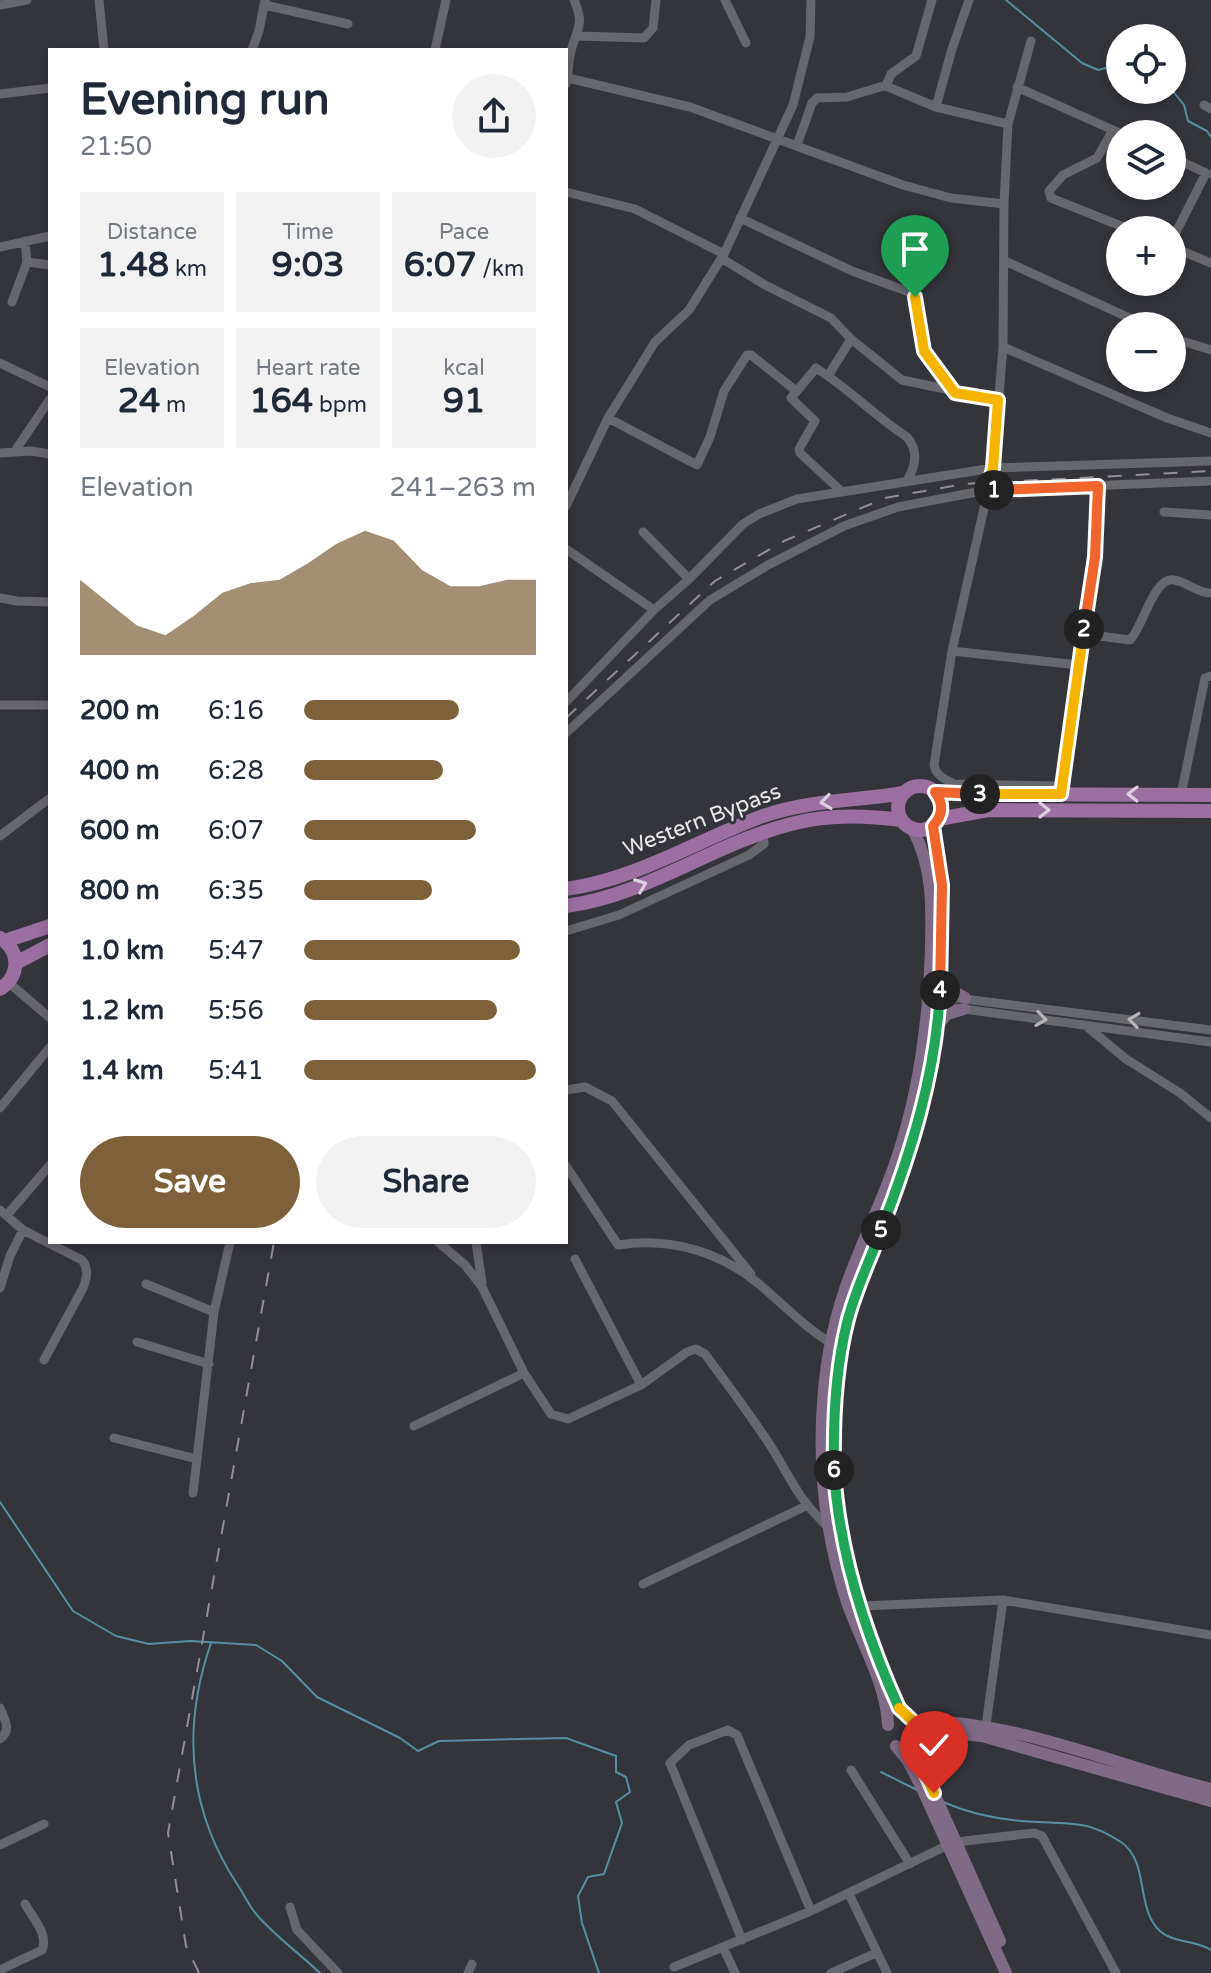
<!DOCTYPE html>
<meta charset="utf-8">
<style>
body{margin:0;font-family:"Varela Round",sans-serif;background:#f2f2f3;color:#1f2937;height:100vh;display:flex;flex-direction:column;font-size:30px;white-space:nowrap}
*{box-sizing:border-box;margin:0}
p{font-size:26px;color:#747a83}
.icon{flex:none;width:44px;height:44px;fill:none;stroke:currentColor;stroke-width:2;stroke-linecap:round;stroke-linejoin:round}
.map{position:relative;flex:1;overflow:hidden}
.details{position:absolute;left:48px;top:48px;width:520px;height:1196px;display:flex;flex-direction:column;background:#fff;border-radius:0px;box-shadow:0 4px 12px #0003}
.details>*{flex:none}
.fabs{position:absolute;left:1106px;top:24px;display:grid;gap:16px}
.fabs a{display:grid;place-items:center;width:80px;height:80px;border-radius:50%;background:#fff;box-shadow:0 4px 12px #0003;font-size:40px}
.pin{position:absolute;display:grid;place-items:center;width:68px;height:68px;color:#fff;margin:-82px -34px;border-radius:50% 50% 50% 0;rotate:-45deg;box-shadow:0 0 8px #0007}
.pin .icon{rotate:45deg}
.km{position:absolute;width:40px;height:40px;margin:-20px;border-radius:50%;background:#222;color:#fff;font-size:22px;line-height:40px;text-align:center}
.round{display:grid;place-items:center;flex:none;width:84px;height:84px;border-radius:42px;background:#f2f2f3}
.head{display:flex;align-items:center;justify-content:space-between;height:136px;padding:0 32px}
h1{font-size:44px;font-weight:700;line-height:60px}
.figures{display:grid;grid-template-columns:repeat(3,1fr);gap:12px;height:136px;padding:8px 32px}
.figures div{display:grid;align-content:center;border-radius:0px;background:#f2f2f3;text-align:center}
.figures b{font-size:34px;font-weight:700}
.figures small{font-size:22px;font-weight:400}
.figures p{font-size:22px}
.chart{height:224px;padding:16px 32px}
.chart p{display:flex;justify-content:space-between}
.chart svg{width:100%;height:144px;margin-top:8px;fill:#7d613b;opacity:.7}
.action{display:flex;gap:16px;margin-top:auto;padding:16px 32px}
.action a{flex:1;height:92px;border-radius:48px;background:#7d613b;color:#fff;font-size:32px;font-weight:700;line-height:92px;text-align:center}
.action a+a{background:#f2f2f3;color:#1f2937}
ul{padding:0 32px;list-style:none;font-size:26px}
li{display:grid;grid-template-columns:128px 96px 1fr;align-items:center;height:60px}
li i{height:20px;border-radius:10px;background:#7d613b}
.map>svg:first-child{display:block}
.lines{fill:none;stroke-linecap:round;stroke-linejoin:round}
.stream{stroke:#568fa3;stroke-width:2}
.minor{stroke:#66666d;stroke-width:9}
.secondary{stroke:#806b87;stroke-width:12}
.primary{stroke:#9b70a1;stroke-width:14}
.rail{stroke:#909095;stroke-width:2;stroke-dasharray:14 14;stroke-linecap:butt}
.oneway{stroke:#d9d1de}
.oneway2{stroke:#b5b5ba}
.split-1-casing{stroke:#fff;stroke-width:16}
.split-2-casing{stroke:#fff;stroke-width:16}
.split-3-casing{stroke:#fff;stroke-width:16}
.split-4-casing{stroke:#fff;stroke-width:16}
.split-5-casing{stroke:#fff;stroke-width:16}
.split-6-casing{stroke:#fff;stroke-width:16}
.split-7-casing{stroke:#fff;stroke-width:16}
.split-8-casing{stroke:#fff;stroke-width:16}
.split-1{stroke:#f5b400;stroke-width:10}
.split-2{stroke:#f0652b;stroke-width:10}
.split-3{stroke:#f5b400;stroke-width:10}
.split-4{stroke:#f0652b;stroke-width:10}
.split-5{stroke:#22a559;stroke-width:10}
.split-6{stroke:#22a559;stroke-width:10}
.split-7{stroke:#22a559;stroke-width:10}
.split-8{stroke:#f5b400;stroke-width:10}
.labels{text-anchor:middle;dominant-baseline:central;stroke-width:6;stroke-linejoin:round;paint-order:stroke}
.street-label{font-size:22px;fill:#e9e9ed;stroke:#34353b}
</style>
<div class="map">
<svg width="1211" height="1973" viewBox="0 0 1211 1973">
<rect width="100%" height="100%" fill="#34353b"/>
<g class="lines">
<!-- stream -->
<path class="stream" d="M1006 0 1082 63 1098 70 1117 65 1120 55
M1172 90 1184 105 1188 121 1207 131 1211 137
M0 1502 73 1611 116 1636 149 1644 190 1641 256 1645 282 1661 317 1697 400 1738 418 1751 439 1741 566 1738 616 1756V1772L626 1777 630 1792 616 1802 622 1823 604 1874 588 1877 578 1896 582 1923 599 1973
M211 1643C182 1727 188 1809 237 1884 244 1894 249 1906 257 1915 275 1936 300 1954 320 1973
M881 1772 919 1791
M943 1802C973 1815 1005 1821 1039 1822 1076 1824 1088 1821 1121 1842 1150 1862 1135 1908 1160 1931 1173 1943 1196 1940 1211 1950"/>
<!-- minor -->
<path class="minor" d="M99 0 104 50
M725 0 746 43
M0 5 27 0
M265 5 348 24
M578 36 644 38 653 28 656 0
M1031 41 1008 124 1004 204 1003 347 993 468 952 651 934 765C936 776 945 779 954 784L1062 786
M252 50 259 31 265 0
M435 50 446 0
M568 78 690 107 903 185 951 198 1004 204
M566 84C569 73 568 62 571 51 577 28 585 25 574 0
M886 86 891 74 916 56 932 0
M1017 87 1122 134
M0 94 50 88
M1204 105 1211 109
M936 107 952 49 969 0
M1113 130 1097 158 1063 175 1049 191 1051 198 1131 230
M797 145 812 103 817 98 847 97 880 87 886 86 936 107 1008 124
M1172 157 1208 174
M566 192 635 209 724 254
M740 218 852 271 912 293 917 301 924 351 955 393
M1172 240 1206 173
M0 247 50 236
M1172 247 1211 263
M721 258 767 286 831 318 851 339 902 380 998 400
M1005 261 1147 326
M27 262 50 265
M12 302 27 262 25 241
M1172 338 1211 350
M1003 347 1167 418 1211 433
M0 363 50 387
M828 376 851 339
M608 418 697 465 710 437 724 391 747 355H751L795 390
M15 451 50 399
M0 453 31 451 50 454
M840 490 800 453 799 449 815 421 791 398 816 368C848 388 875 416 907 437 918 450 916 465 908 479
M566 506 608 418 655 342 689 310 724 254 793 105 810 37 811 0
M1164 512 1211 515
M643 532 689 579
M566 549 654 610
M0 598 17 601 50 602
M1083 634 1130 640C1143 627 1154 576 1174 580 1188 582 1196 593 1211 593
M952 651 1078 665
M566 702 654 610 689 579 743 524 759 514 797 499 993 468 1211 461
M0 705H50
M566 733 710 600 768 565 844 526 898 507 987 490 1211 481
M1061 790 1095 557 1098 486
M1181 795 1205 678 1211 676
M0 836 50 798
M566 931 619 915 749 855 764 844 763 833
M9 983 50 1018
M933 995 1211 1030
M933 1005 1211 1042
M1085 1025 1126 1059 1180 1093 1211 1118
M566 1090 585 1087 612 1101 751 1274
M0 1108 50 1047
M566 1166 618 1245C669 1237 719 1251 759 1284 783 1304 804 1327 831 1343
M0 1210 23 1230 82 1260C89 1269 87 1278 83 1288L44 1360
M7 1215 50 1165
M438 1242 465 1265 482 1287 524 1373 551 1414 568 1419 641 1385 687 1352 696 1349 705 1354C727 1384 750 1414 770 1445 791 1478 797 1498 827 1526
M476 1242 482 1283
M575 1259 641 1385
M146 1284 214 1312
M0 1288 10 1256 23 1230
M137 1342 209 1364
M414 1426 524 1373
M114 1438 197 1459
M193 1493 214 1312 230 1242
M643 1584 806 1506
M861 1606 1003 1600 1211 1635
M0 1708C5 1720 12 1730 0 1739
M986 1726 1003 1600
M851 1770 910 1864
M956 1842 1034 1833 1042 1836 1116 1973
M0 1845 44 1824
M849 1894 887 1973
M290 1907 297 1930 338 1973
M742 1940 670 1763 689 1745 728 1730 737 1735 811 1911
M723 1947 735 1973
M674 1967 811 1911 948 1845
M0 1970 42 1950C49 1935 33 1918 25 1904
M468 1973 472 1964
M831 1973 876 1953"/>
<!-- secondary -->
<path class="secondary" d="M941 978 951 990 965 998
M937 1026 947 1014 964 1009
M904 1715 893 1694 845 1559 836 1505 834 1411 847 1320 861 1278 907 1162 930 1069 941 978 942 885 933 826
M914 1721C1016 1720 1113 1765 1211 1789
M888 1725C887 1686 861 1641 848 1605 826 1539 818 1471 823 1402 826 1358 835 1314 851 1273 866 1233 885 1195 898 1155 920 1088 929 1017 931 947 932 905 933 868 913 830
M917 1736 942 1732 982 1736 1211 1801
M914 1742 917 1755 1000 1941
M896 1746 908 1761 921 1786 1006 1973"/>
<!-- primary -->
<path class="primary" d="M898 808a22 22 0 1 1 44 0a22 22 0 1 1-44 0Z
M935 792 973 794 1211 795
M939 819 988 810 1211 811
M566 889C635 880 698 840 763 816 809 800 856 801 903 793
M566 906C647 895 713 844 791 824 827 814 865 815 901 820
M0 938C21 951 20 976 0 989
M5 941 50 926
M16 963 50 945"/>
<!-- rail -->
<path class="rail" d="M566 718 715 581 784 541 885 498 964 484 1211 471
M199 1973 186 1946 168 1833 274 1242"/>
</g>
<!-- one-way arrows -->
<defs><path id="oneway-chevron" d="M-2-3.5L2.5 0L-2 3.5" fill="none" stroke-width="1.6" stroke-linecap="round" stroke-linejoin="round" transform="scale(2)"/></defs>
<g class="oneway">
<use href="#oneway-chevron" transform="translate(1133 794) rotate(-179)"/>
<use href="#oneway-chevron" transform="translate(826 802) rotate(172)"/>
<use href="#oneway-chevron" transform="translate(1044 810)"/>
<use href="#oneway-chevron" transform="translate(641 885) rotate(-21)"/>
</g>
<g class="oneway2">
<use href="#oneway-chevron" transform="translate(1041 1019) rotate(8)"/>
<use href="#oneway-chevron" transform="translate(1134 1020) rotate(-173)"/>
</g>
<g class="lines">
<!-- split-1 casing -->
<g class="split-1-casing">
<path id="split-1" d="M915 297 924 351 955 393 998 400 993 468 987 490H994"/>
</g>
<!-- split-2 casing -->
<g class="split-2-casing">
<path id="split-2" d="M994 490 1098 486 1095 557 1084 629"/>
</g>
<!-- split-3 casing -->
<g class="split-3-casing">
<path id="split-3" d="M980 794H1061L1084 629"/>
</g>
<!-- split-4 casing -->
<g class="split-4-casing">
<path id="split-4" d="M940 990 942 885 933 826C943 815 944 804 935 792L980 794"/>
</g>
<!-- split-5 casing -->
<g class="split-5-casing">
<path id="split-5" d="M881 1230C911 1153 936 1074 940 990"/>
</g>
<!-- split-6 casing -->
<g class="split-6-casing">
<path id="split-6" d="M834 1470C833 1421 835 1371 847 1323 855 1290 870 1261 881 1230"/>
</g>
<!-- split-7 casing -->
<g class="split-7-casing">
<path id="split-7" d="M834 1470C839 1553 865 1633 899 1708"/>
</g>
<!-- split-8 casing -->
<g class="split-8-casing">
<path id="split-8" d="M899 1708 917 1725V1736L914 1742 917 1755 934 1793"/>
</g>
<!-- split-1 -->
<use href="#split-1" class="split-1"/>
<!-- split-2 -->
<use href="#split-2" class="split-2"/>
<!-- split-3 -->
<use href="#split-3" class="split-3"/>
<!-- split-4 -->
<use href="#split-4" class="split-4"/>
<!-- split-5 -->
<use href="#split-5" class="split-5"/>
<!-- split-6 -->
<use href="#split-6" class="split-6"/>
<!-- split-7 -->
<use href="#split-7" class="split-7"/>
<!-- split-8 -->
<use href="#split-8" class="split-8"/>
</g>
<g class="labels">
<!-- street labels -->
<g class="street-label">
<text transform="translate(702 820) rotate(-21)">Western Bypass</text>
</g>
</g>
</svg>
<div class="fabs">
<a><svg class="icon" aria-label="locate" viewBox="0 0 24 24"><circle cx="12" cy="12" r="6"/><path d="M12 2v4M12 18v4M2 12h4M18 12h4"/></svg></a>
<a><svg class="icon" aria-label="layers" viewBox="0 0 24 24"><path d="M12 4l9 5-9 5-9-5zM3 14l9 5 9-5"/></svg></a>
<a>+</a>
<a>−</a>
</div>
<div class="pin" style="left:915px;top:297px;background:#1e9e55"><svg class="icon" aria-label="arrive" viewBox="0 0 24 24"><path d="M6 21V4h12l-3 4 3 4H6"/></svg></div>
<div class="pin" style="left:934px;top:1793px;background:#d93025"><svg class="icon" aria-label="check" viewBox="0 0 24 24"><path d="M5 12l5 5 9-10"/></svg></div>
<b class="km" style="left:994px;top:490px">1</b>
<b class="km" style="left:1084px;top:629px">2</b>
<b class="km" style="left:980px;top:794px">3</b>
<b class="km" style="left:940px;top:990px">4</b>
<b class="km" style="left:881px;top:1230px">5</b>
<b class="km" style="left:834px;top:1470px">6</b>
<section class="details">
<div class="head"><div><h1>Evening run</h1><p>21:50</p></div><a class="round"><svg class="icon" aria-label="share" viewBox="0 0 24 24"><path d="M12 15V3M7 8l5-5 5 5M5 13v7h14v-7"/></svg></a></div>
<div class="figures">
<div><p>Distance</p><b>1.48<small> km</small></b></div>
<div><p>Time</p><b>9:03</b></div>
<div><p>Pace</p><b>6:07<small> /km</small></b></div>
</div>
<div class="figures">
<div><p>Elevation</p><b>24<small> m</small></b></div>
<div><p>Heart rate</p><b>164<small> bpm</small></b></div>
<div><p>kcal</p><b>91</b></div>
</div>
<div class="chart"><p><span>Elevation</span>241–263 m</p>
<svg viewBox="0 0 160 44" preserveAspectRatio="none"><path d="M0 44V21L10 28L20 35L30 38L40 32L50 25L60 22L70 21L80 16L90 10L100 6L110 9L120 18L130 23L140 23L150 21L160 21V44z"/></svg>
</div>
<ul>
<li><b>200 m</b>6:16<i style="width:67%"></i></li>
<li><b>400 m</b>6:28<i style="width:60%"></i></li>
<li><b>600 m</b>6:07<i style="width:74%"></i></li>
<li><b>800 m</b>6:35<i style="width:55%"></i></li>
<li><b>1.0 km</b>5:47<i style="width:93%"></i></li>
<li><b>1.2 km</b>5:56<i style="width:83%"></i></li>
<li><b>1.4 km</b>5:41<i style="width:100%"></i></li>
</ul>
<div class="action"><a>Save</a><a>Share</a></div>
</section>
</div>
